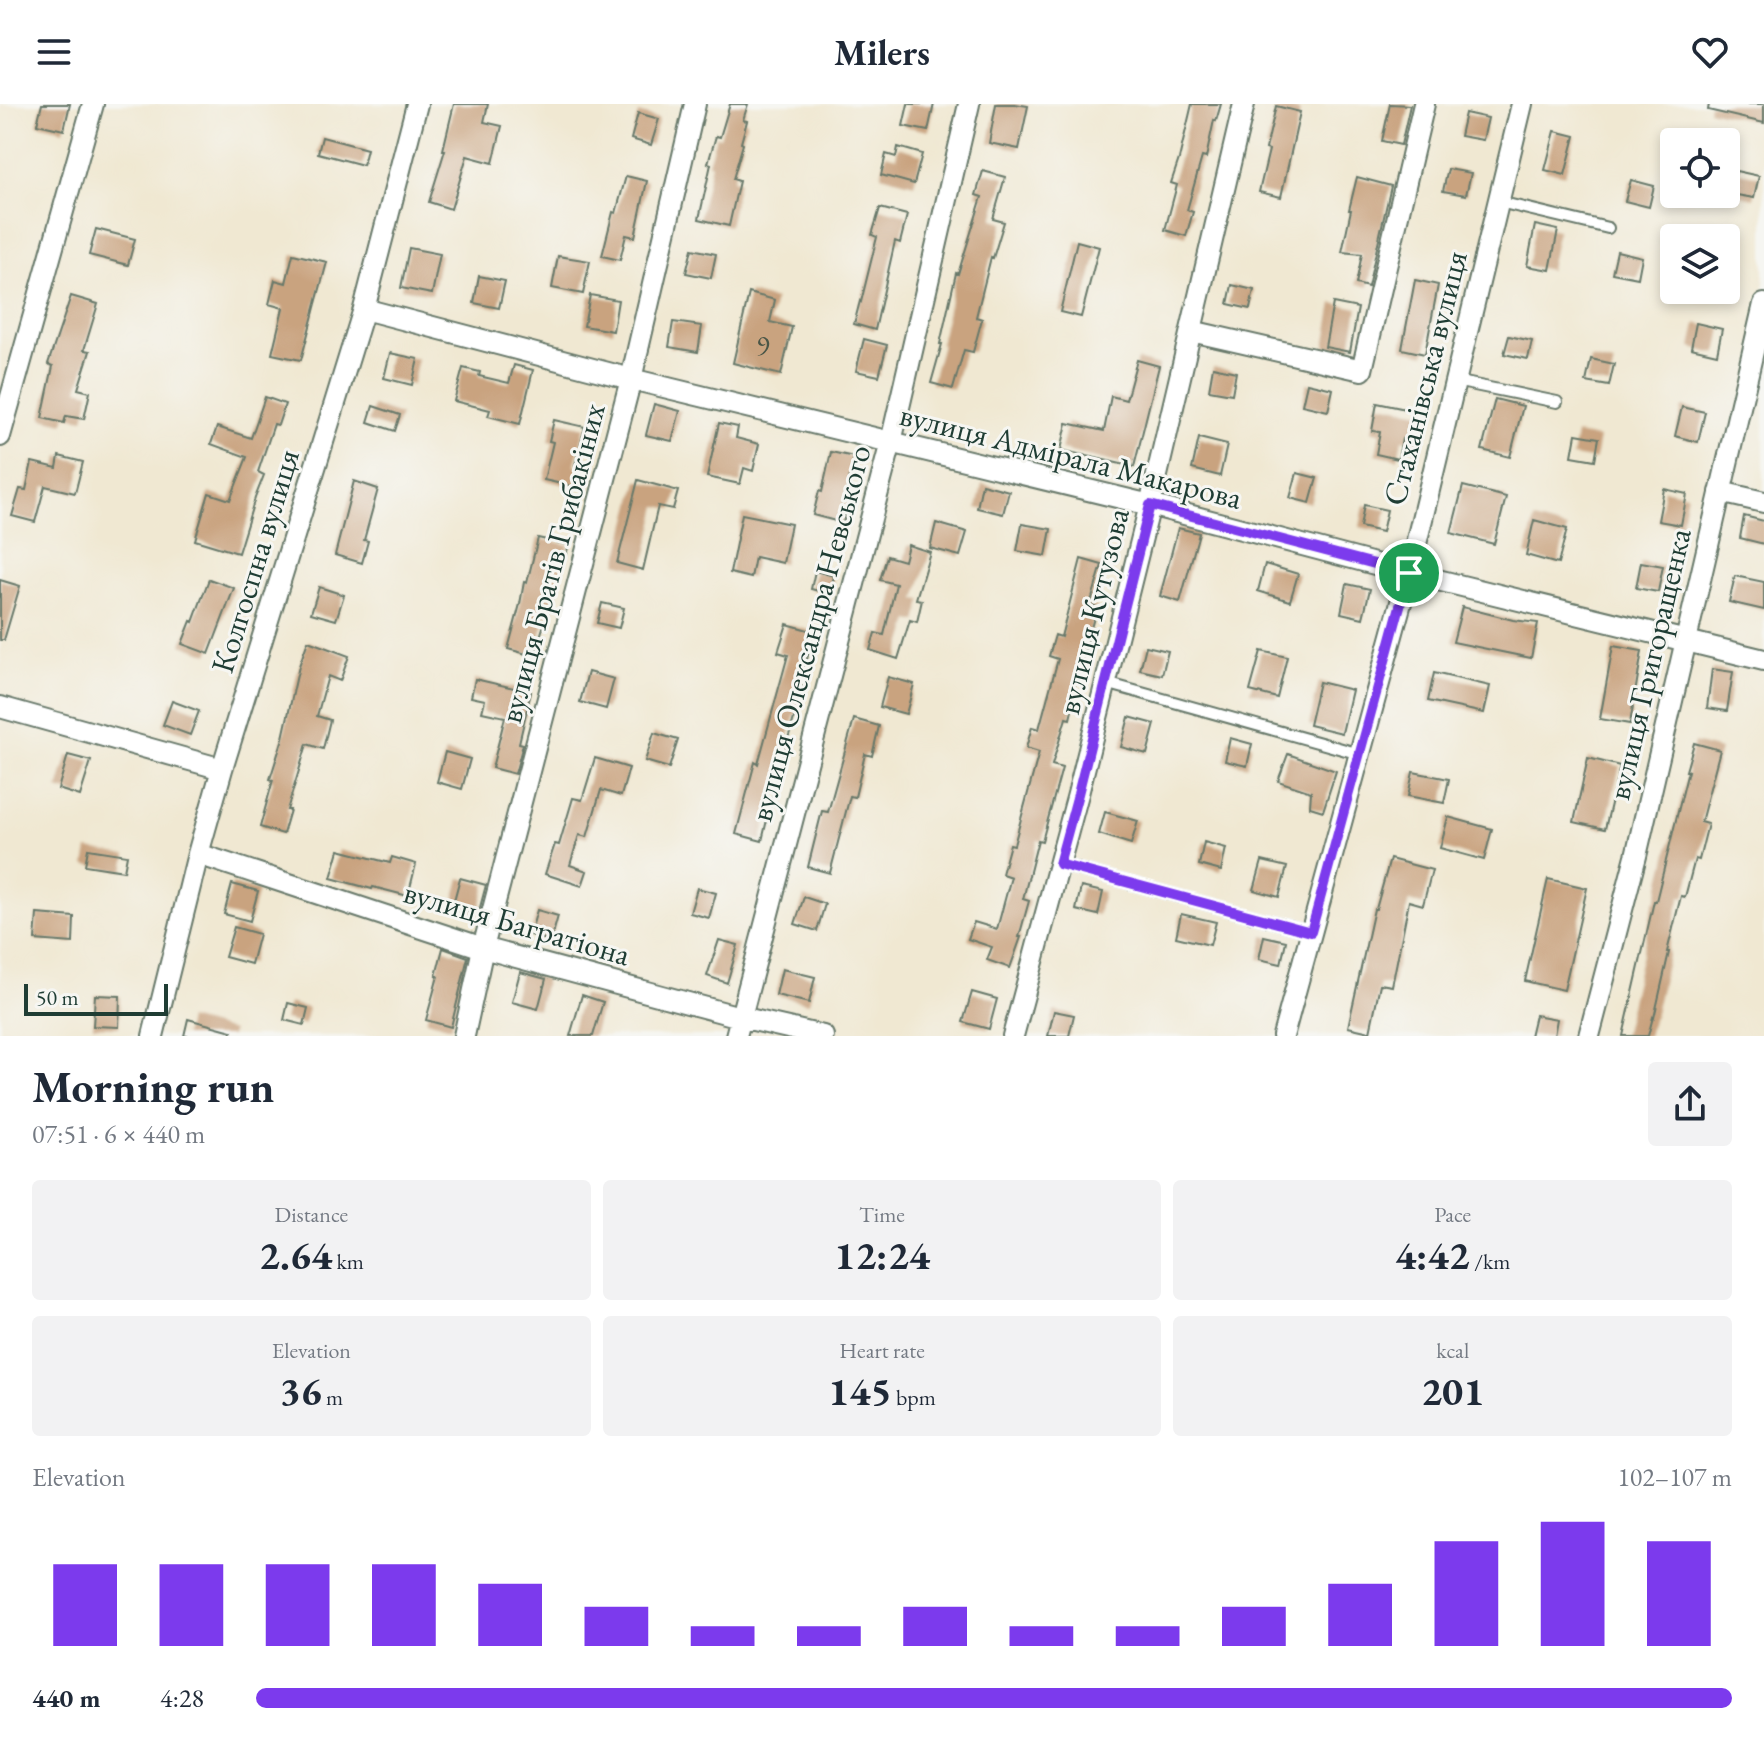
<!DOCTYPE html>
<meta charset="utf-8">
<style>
body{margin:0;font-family:"EB Garamond",serif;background:#f2f2f3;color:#1f2937;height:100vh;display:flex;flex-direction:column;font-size:30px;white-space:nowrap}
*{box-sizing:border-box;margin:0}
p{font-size:26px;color:#747a83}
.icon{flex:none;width:44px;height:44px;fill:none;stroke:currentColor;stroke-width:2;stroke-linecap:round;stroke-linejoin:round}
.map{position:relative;height:932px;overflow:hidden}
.drawer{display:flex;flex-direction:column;background:#fff;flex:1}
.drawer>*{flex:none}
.fabs{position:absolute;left:1660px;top:24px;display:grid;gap:16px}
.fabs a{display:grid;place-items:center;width:80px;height:80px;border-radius:8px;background:#fff;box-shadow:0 4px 12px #0003;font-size:40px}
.scale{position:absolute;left:24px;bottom:20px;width:144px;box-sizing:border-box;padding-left:8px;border:4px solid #1f3d34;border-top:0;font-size:22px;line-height:28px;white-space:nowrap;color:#1f3d34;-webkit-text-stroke:6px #f6f6f2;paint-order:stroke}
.pin{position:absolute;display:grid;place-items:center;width:68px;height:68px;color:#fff;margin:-34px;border:4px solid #fff;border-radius:50%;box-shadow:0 2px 8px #0007}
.round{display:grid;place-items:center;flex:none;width:84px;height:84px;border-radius:8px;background:#f2f2f3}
.headline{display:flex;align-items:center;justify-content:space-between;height:136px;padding:0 32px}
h1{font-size:44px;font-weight:700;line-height:60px}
.stats{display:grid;grid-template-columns:repeat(3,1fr);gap:12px;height:136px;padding:8px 32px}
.stats div{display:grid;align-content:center;border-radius:8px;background:#f2f2f3;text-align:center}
.stats b{font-size:40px;font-weight:700}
.stats small{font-size:22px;font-weight:400}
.stats p{font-size:22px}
.chart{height:224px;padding:16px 32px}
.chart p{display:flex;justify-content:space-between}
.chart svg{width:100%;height:144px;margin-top:8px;stroke:#7c3aed;stroke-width:6}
ul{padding:0 32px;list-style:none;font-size:26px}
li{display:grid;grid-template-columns:128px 96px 1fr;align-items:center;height:60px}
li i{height:20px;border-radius:10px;background:#7c3aed}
header{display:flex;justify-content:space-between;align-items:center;height:104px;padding:0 32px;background:#fff;font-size:36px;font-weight:700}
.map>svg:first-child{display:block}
.building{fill:#c9a37f}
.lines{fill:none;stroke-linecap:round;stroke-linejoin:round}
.service-casing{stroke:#68796b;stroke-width:14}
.minor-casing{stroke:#68796b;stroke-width:24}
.service{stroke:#fff;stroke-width:10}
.minor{stroke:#fff;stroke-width:20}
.route-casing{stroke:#fff;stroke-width:16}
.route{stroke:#7c3aed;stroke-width:10}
.labels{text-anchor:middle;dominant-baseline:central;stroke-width:6;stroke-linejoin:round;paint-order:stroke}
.number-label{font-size:28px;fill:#4a5647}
.street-label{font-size:32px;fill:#1f3d34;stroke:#f6f6f2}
</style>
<header><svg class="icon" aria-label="menu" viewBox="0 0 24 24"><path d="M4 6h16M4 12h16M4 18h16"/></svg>Milers<svg class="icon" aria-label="heart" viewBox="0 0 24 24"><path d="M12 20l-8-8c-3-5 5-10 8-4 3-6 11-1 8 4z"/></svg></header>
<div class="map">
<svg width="1764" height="932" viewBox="0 0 1764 932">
<rect width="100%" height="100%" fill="#f6f6f2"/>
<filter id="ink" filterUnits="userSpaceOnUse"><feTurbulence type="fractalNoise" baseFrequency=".0125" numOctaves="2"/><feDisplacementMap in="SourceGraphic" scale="16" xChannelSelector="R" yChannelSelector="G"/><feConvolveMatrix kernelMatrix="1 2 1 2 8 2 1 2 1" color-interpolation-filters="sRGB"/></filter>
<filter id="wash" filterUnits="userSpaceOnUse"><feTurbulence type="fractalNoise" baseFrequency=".006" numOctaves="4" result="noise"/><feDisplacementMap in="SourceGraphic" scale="32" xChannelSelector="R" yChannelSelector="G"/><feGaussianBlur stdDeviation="1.8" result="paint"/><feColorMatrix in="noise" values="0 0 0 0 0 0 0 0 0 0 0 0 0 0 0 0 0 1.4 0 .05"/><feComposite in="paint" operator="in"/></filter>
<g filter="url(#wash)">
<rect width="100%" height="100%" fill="#f0e8d2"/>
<g id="blocks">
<!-- building -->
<path class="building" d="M42 0H70L64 26 37 20Z
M454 0H488L484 18 502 22 493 59 467 52 451 105 429 98 445 46H443Z
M730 0H748L743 16 747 17 741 39 743 40 733 75 739 77 729 122 699 115 711 60 708 59 716 32 720 33Z
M908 0H934L928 27 903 22Z
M996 0H1015L1028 2 1019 45 989 39Z
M1192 0H1221L1216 17 1214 16 1206 54 1202 53 1187 106 1193 108 1186 132 1165 126 1177 81 1171 79 1179 55Z
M1390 0 1410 1 1401 41 1382 37Z
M1709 0H1764V19L1708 6Z
M1276 2 1300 8 1281 93 1259 88 1269 46 1266 45Z
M638 9 659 15 651 41 631 35Z
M1465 9 1488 14 1483 36 1460 32Z
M1555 27 1575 32 1565 71 1545 66Z
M322 33 367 45 363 61 318 49Z
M898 43 922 50 914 80 881 71 886 50 896 53Z
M1448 65 1471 69 1466 91 1443 87Z
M983 67 1005 73 993 115 1004 118 993 154 991 153 976 213 982 215 973 248 964 246 953 285 931 279 942 240H940L956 169 958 170 982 93 976 91Z
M1736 67 1759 72 1754 94 1731 90Z
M626 72 647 77 635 133 626 131 620 156 602 152 613 108 616 109Z
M1357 73 1391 82 1368 183 1356 180 1362 150 1342 148 1351 106H1349Z
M1631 76 1654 82 1649 103 1625 97Z
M880 104 907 111 900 139 895 137 875 226 854 220 860 197 861 198 877 133 872 131Z
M1535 121 1558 126 1550 166 1527 162Z
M96 125 135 135 128 161 89 151Z
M1077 137 1099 143 1081 213 1060 208Z
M409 144 440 150 432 190 401 184Z
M692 145 716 150 711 174 686 169Z
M1617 147 1642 153 1638 174 1612 169Z
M293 150 327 158 301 256 272 250 283 204 269 200 275 176 286 179Z
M558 152 590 157 583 190 552 184Z
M479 172 505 177 499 204 474 199Z
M1415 176 1438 181 1425 250 1402 245Z
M1232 181 1254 186 1250 205 1228 200Z
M749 189 775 196 770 218 792 223 781 271 733 259Z
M590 191 618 196 613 227 584 222Z
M71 192 98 200 84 246 90 247 78 285 90 288 84 315 66 312 64 319 42 314 53 262 48 260Z
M1333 199 1358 204 1350 248 1325 243Z
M673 218 702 222 698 248 669 243Z
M1696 219 1722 225 1717 250 1691 244Z
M1509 232 1532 237 1528 255 1504 250Z
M864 235 887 241 879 272 856 267Z
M390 249 418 255 412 281 384 274Z
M1591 255 1614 260 1609 282 1586 278Z
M1137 256 1159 262 1134 363 1061 346 1067 319 1104 327 1111 292 1126 296Z
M514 261 533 266 520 320 488 312 490 306 454 297 463 264 480 268 479 272 509 279Z
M1213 263 1236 268 1232 290 1209 286Z
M1307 279 1333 285 1328 307 1302 301Z
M265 293 285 300 278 321 274 320 258 368 264 371 255 394 238 449 195 436 209 389 230 396 247 353 211 340 217 323 251 334Z
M1495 295 1523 302 1510 353 1482 346Z
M1377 299 1425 309 1419 338 1402 335 1398 355 1376 350 1380 328 1372 327Z
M654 300 680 307 672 337 646 331Z
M373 302 400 311 395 327 368 318Z
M1682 303 1705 308 1698 338 1675 332Z
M554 316 585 323 575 361 580 362 575 383 544 376 553 338 549 337Z
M719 319 738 323 736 334 759 340 753 367 744 364 740 380 707 373Z
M1576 330 1599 334 1595 356 1572 352Z
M1199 334 1227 341 1220 372 1192 365Z
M831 348 854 353 845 394 849 395 843 419 813 411 819 387 822 388Z
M59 352 83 358 75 389 45 382 35 418 12 412 20 385 26 386 32 358 57 364Z
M1297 369 1317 374 1310 399 1290 394Z
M638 376 678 387 673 405 658 402 643 466 617 459Z
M354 377 378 385 364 436 368 437 362 459 335 451Z
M982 380 1009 387 1003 410 977 404Z
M1463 382 1506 393 1494 440 1451 429Z
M1664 385 1687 390 1681 421 1658 417Z
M1364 401 1387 406 1382 428 1360 423Z
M742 410 791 420 783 459 755 453 751 474 730 469Z
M1744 412 1764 417V440L1740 434Z
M1534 416 1567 425 1558 460 1526 451Z
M936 419 967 428 960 452 930 444Z
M1022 420 1051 425 1046 452 1017 447Z
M1178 424 1199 429 1180 498 1160 492Z
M538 434 569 441 534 552 508 545 520 500 524 478 527 479Z
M908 441 930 448 916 495 922 496 917 518 910 516 898 555 870 546 875 529 884 531 896 480 880 476 887 452 904 457Z
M1081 455 1102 461 1090 501 1097 503 1074 584 1077 585 1070 615 1066 614 1052 661 1062 664 1042 737 1038 736 1023 795 1029 797 1019 833H1021L1010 864 987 856 992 843 968 835 974 818 997 825 1011 773 1002 770 1010 740 1014 741 1039 648 1026 644 1032 623 1039 625 1058 555 1049 552 1055 531 1061 533Z
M1641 458 1663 462 1658 488 1636 484Z
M1265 460 1298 470 1290 497 1258 487Z
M815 467 834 472 830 490 811 485Z
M1735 472 1764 478V506L1729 498Z
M209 475 234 484 209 550 182 540 191 517 193 518Z
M0 476 20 482 4 536H0Z
M1347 480 1370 485 1363 514 1341 509Z
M319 483 344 491 336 516 311 509Z
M602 499 624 504 619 524 597 519Z
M1462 503 1513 516 1538 519 1531 554 1453 538Z
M787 520 815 528 799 582 805 583 797 611H795L779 665 762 737 736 730 755 658 758 660 788 551 778 548Z
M308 537 349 552 340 577 328 572 317 612 330 616 323 645 307 640 287 706H290L283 730 260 723 273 676 270 675 283 634 299 562Z
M1146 542 1168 547 1162 571 1140 566Z
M1613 542 1642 547 1630 620 1600 615Z
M1261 547 1287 553 1277 594 1250 587Z
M1712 565 1733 568 1727 607 1707 604Z
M588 568 614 575 606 605 580 598Z
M1434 569 1490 582 1484 609 1428 597Z
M888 573 914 580 906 610 880 603Z
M475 575 531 588 519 639 523 640 515 670 492 664 505 613 482 608 485 596 471 593Z
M1319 578 1352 586 1342 629 1309 621Z
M172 597 199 607 190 631 163 621Z
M1129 613 1155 620 1147 650 1121 643Z
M854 615 879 622 872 652 865 650 855 693 850 692 830 769 808 763 822 707 828 708Z
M654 629 678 636 669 664 645 657Z
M1230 634 1252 640 1247 662 1225 657Z
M1694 639 1720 646 1701 718 1708 720 1699 756 1695 755 1685 793 1681 792 1667 848H1669L1654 914 1653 913 1648 932H1623L1654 797H1656L1688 667H1686Z
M445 648 470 655 462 685 437 678Z
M1288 650 1336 667 1323 707 1310 703 1311 688 1278 677Z
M68 651 91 657 80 692 58 685Z
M595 654 629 664 621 692 601 686 587 733 579 731 570 761 587 767 582 782 545 770 555 740 559 741 573 694 582 696Z
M1588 654 1620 662 1605 725 1574 718Z
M1413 668 1449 675 1444 699 1408 692Z
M1105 708 1138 717 1131 740 1099 730Z
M1448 713 1492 725 1484 756 1440 744Z
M1204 738 1226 744 1221 767 1199 761Z
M88 745 127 751 124 767 85 761Z
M339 746 390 759 392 753 416 760 408 792 373 783 372 785 331 774Z
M1390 755 1432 766 1423 801 1409 797 1392 882 1380 880 1370 928 1348 923 1374 805H1376Z
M1262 757 1287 763 1279 793 1254 786Z
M460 774 486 781 478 811 452 804Z
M1548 775 1587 784 1564 886 1525 877Z
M232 780 258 787 250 817 224 810Z
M1081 783 1103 788 1098 811 1076 806Z
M697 784 716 789 709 814 690 809Z
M804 793 825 800 817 827 795 820Z
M537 806 558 812 551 837 530 831Z
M37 810 74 813 73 839 35 836Z
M1181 810 1216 818 1210 841 1176 833Z
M234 823 259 830 251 860 225 853Z
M1264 832 1286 837 1281 860 1259 855Z
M719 836 738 841 727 879 707 872Z
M443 844 468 853 451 923 426 916 438 872H436Z
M782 865 815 873 809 899 776 891Z
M520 868 546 875 538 905 512 898Z
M972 888 997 895 989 925 963 918Z
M95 891 120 892 119 923 93 922Z
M582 891 603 898 593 932H570Z
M288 899 308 904 304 921 284 916Z
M1054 907 1074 911 1069 932H1048Z
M1535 911 1557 915 1554 932H1530Z
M188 915 232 927 231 932H184Z"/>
</g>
</g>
<g filter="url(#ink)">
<use href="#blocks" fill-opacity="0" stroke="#68796b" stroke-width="2"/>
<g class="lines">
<!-- service casing -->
<g class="service-casing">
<path id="service" d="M1499 98 1608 124
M1455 277 1557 298
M1106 579 1360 650
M1059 760 1311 828"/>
</g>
<!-- minor casing -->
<g class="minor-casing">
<path id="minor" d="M364 205 631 275 1150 401 1409 469 1764 556
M1191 227 1362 266 1424 0
M0 332 93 0
M1720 388 1764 398
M0 603 222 665
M198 750 483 844 740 913 823 932
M153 932 198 750 222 665 364 205 417 0
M464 932 483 844 631 275 695 0
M736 932 891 338 969 0
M1013 932 1078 690 1150 401 1244 0
M1283 932 1409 469 1522 0
M1589 932 1636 752 1764 200"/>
</g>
<!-- service -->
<use href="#service" class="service"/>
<!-- minor -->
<use href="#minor" class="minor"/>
</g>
</g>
<g class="lines" filter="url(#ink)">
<!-- route casing -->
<g class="route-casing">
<path id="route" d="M1150 401 1409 469 1311 828 1059 760 1078 690Z"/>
</g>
<!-- route -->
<use href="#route" class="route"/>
</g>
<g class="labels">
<!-- number labels -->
<g class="number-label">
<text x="763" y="241">9</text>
</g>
<!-- street labels -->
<g class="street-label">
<text transform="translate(1425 274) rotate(-76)">Стаханівська вулиця</text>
<text transform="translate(1071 352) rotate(14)">вулиця Адмірала Макарова</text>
<text transform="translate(255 457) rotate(-73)">Колгоспна вулиця</text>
<text transform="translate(552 459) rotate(-75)">вулиця Братів Грибакіних</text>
<text transform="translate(1093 507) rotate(-76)">вулиця Кутузова</text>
<text transform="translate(810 529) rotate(-75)">вулиця Олександра Невського</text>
<text transform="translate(1649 560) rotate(-77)">вулиця Григоращенка</text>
<text transform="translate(517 819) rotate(16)">вулиця Багратіона</text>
</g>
</g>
</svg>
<div class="fabs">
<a><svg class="icon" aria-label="locate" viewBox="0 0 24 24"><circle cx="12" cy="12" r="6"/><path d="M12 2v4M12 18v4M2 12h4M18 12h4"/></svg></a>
<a><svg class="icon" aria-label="layers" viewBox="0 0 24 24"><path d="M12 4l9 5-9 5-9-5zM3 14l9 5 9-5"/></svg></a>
</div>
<div class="scale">50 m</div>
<div class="pin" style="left:1409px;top:469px;background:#1e9e55"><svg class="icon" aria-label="arrive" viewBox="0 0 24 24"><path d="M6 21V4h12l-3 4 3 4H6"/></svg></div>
</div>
<section class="drawer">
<div class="headline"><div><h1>Morning run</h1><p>07:51 · 6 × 440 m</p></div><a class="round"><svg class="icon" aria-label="share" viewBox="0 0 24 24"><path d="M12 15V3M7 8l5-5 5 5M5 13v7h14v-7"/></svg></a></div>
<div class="stats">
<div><p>Distance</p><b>2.64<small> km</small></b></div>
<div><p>Time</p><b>12:24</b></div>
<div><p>Pace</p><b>4:42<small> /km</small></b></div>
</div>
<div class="stats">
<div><p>Elevation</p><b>36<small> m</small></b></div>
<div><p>Heart rate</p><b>145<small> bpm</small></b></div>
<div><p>kcal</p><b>201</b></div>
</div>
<div class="chart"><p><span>Elevation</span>102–107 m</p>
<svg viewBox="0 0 160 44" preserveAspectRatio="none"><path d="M5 44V19M15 44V19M25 44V19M35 44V19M45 44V25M55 44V32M65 44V38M75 44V38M85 44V32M95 44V38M105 44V38M115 44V32M125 44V25M135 44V12M145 44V6M155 44V12"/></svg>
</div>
<ul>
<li><b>440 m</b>4:28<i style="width:100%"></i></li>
</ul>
</section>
